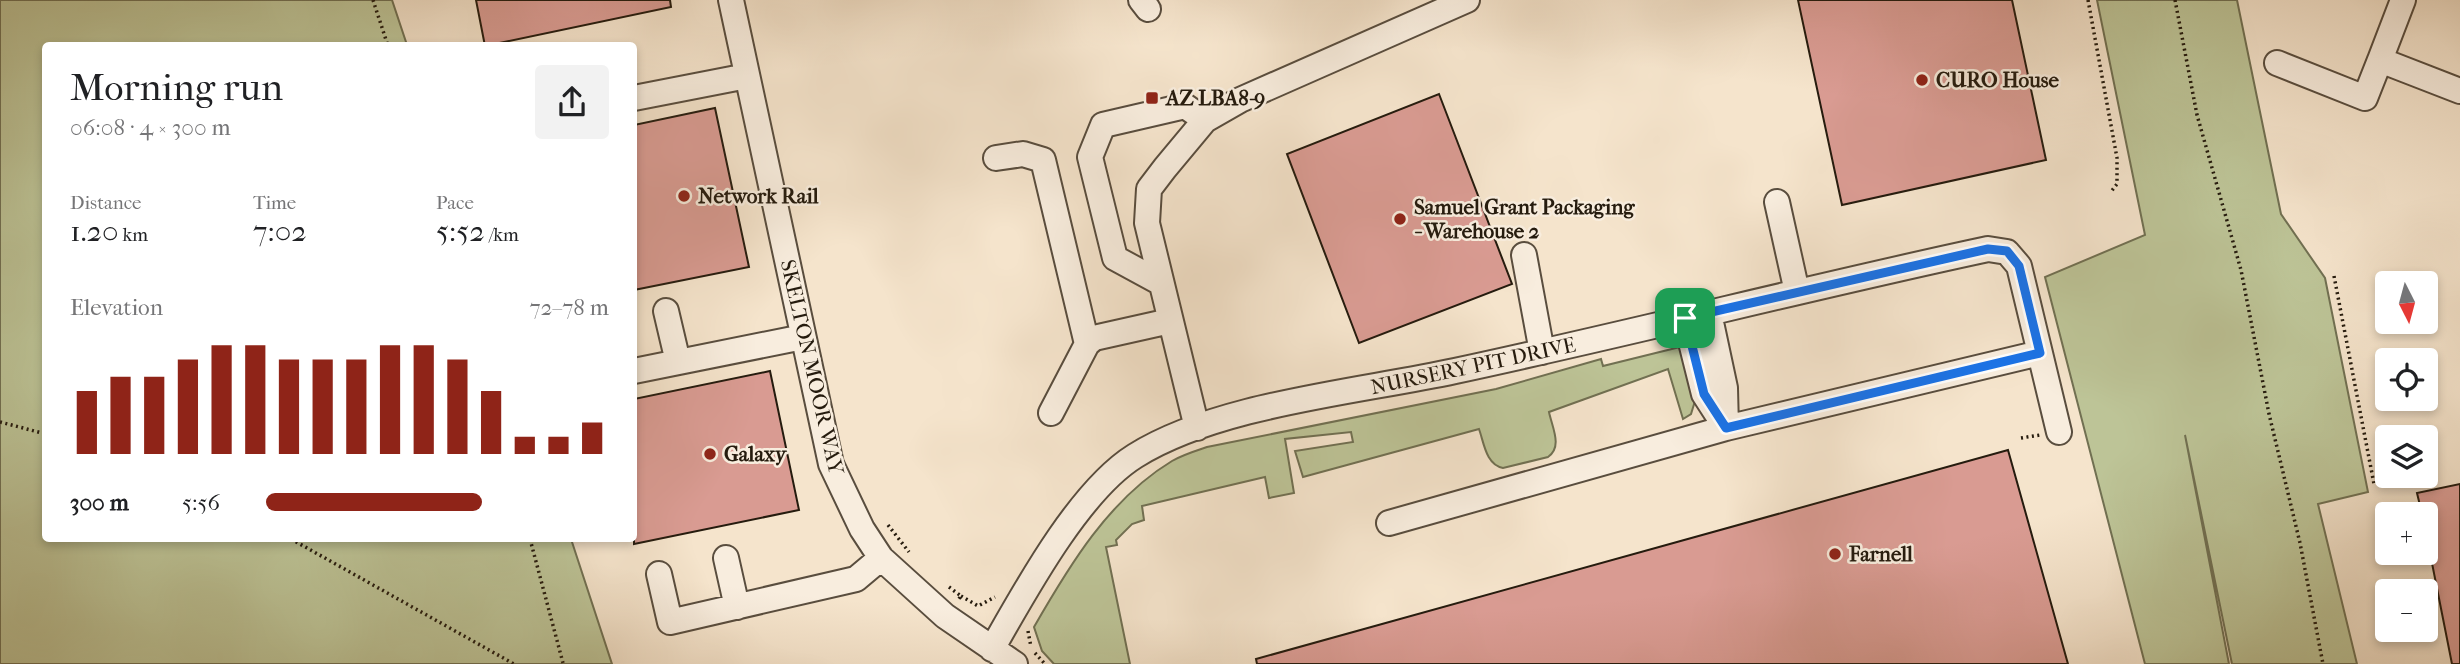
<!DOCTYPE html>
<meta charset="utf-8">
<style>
body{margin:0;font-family:"IM FELL French Canon",serif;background:#f2f2f2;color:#202124;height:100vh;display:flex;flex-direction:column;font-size:26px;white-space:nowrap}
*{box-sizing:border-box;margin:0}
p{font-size:23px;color:#757577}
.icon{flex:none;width:38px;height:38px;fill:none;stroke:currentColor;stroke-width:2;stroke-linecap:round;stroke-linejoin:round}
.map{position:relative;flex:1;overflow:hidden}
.drawer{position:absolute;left:42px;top:42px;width:595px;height:500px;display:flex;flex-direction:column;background:#fff;border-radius:7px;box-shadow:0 4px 10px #0003}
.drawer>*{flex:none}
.needle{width:46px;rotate:174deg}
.controls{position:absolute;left:2375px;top:271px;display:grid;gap:14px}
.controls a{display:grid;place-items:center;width:63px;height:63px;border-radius:7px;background:#fff;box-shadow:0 4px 10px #0003;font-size:35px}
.pin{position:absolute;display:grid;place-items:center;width:60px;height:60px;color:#fff;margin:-30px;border-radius:14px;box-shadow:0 4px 10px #0006}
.round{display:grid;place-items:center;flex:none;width:74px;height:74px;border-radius:7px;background:#f2f2f2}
.overview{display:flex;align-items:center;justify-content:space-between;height:119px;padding:0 28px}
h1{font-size:38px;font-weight:600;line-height:52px}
.figures{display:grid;grid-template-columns:repeat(3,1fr);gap:10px;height:119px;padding:7px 28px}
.figures div{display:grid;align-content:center}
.figures b{font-size:30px;font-weight:600}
.figures small{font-size:19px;font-weight:400}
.figures p{font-size:19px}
.chart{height:196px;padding:14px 28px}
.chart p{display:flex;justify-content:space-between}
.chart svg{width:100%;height:126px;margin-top:7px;stroke:#8f2418;stroke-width:6}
ul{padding:0 28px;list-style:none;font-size:23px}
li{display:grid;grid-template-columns:112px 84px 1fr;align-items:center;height:52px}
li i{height:18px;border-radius:9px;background:#8f2418}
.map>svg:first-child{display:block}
.green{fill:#bdc497;stroke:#717052;stroke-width:2}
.building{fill:#d99b92;stroke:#251b0e;stroke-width:2}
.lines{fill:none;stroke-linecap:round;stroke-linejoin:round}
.minor-casing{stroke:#594d3e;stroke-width:28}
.path{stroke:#251b0e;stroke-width:3.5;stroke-dasharray:2 3.5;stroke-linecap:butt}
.minor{stroke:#f8edde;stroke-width:24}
.route-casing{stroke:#fff;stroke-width:14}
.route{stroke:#1a73e8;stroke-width:9}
.poi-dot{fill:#8f2418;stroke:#f8edde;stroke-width:2.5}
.labels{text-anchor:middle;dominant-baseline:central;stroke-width:5;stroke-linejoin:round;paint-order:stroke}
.poi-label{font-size:21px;font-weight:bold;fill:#251b0e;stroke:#f8edde;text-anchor:start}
.street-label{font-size:21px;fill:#251b0e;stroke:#f8edde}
</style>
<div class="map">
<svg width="2460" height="664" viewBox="0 0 2460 664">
<rect width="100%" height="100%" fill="#f5e4cc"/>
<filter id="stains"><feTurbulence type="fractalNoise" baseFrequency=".00286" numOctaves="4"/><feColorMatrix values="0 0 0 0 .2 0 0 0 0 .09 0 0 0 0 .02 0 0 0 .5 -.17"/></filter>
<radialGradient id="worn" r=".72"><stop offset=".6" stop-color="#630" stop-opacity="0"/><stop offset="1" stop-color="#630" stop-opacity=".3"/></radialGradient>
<!-- green -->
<path class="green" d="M0 0H392L407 45 46 46V539H571L612 664H0Z
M2097 0H2237L2281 214 2325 278 2368 492 2318 504 2357 664H2232L2185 435 2229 664H2145L2045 277 2145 235Z
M1684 346 1695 401 1691 414 1683 419 1668 369 1549 412C1552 427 1563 447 1548 457L1503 468C1486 465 1484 443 1479 429L1303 477 1295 451 1353 442 1351 432 1285 439 1294 493 1269 498 1265 477 1142 506 1144 520 1132 524 1116 540 1117 545 1106 547 1130 664H1054L1042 651 1034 627C1069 566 1109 499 1172 461 1182 455 1195 451 1207 447L1496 389 1601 359 1603 366Z"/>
<!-- building -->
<path class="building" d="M476 0H670L671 7 485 46Z
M1798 0H2012L2046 160 1842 205Z
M1439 94 1512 284 1359 343 1287 154Z
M715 108 749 267 634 290V125Z
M770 371 799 510 634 544V399Z
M2008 450 2068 664H1257L1256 659Z
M2460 484V664H2452L2426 533V514H2422L2417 493Z"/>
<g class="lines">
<!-- minor casing -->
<g class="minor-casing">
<path id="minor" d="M731 0 831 464 862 529 881 558 945 616 1015 664
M1141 0 1148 9
M2380 60 2403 0
M2277 63 2365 98 2380 60 2460 91
M634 98 747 76
M996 158 1023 154 1043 160 1087 344
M1777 202 1797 292
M1524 255 1542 352
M1161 283 1115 258 1090 157 1103 125 1185 106 1205 120
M666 311 678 362
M1685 318 1704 394 1726 428 1725 388 1709 313
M634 371 803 337
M1051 413 1087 344 1094 338 1170 321
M1197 428 1147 223 1149 189 1165 168 1205 120 1240 100 1467 0
M1389 523 1726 428 2040 353
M726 558 737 607
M659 574 670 622 856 579 881 558
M992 649C1025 591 1079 491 1135 456 1218 404 1358 392 1455 371 1633 333 1810 287 1988 249L2007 252 2019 266 2059 432"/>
</g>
<!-- path -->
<path class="path" d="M373 0 388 46
M2088 0 2117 158V184L2110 193
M2175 0 2197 115 2241 270 2269 414 2300 543 2323 664
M2334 276 2374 484
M0 422 46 434
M2021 438 2040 435
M888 525 909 552
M291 539 514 664
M530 539 563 663
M949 587 961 596 958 600
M961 596 978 606 995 597
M1028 631 1031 647
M1035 653 1045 664"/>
<!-- minor -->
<use href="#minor" class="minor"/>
</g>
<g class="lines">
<!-- route casing -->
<g class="route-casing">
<path id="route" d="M1988 249 2007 251 2019 266 2040 353 1726 428 1704 394 1685 318Z"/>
</g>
<!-- route -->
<use href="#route" class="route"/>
</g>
<!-- markers -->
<g class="poi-dot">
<circle cx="1922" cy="80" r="7"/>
<rect x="1145" y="91" width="14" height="14" rx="3.5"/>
<circle cx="684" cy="196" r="7"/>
<circle cx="1400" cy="219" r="7"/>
<circle cx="710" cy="454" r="7"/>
<circle cx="1835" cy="554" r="7"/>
</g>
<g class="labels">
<!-- poi labels -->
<g class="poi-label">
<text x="1936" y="80">CURO House</text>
<text x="1166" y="98">AZ LBA8-9</text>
<text x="698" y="196">Network Rail</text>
<text x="1414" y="207">Samuel Grant Packaging<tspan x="1414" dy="24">- Warehouse 2</tspan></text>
<text x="724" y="454">Galaxy</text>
<text x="1849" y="554">Farnell</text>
</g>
<!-- street labels -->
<g class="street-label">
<text transform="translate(1473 366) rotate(-12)">NURSERY PIT DRIVE</text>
<text transform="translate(812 367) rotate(77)">SKELTON MOOR WAY</text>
</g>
</g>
<rect width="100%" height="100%" filter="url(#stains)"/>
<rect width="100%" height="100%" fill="url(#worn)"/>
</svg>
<div class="controls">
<a><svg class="needle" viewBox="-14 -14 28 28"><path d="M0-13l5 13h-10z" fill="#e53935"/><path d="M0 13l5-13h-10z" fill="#757577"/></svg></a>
<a><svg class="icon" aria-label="locate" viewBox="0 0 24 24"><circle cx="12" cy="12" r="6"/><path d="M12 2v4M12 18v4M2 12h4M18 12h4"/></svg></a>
<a><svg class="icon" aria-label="layers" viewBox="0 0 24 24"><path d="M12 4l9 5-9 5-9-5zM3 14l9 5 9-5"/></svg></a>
<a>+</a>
<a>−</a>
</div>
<div class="pin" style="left:1685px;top:318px;background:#1e9e55"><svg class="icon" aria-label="arrive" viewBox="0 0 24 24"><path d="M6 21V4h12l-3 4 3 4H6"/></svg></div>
<section class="drawer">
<div class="overview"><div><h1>Morning run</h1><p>06:08 · 4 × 300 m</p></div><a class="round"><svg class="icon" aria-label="share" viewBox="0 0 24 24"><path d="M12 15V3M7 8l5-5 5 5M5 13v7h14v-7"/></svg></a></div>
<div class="figures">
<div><p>Distance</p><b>1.20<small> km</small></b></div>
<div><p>Time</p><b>7:02</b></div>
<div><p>Pace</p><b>5:52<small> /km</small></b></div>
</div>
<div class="chart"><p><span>Elevation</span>72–78 m</p>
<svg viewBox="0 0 160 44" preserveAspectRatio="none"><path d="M5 44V22M15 44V17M25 44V17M35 44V11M45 44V6M55 44V6M65 44V11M75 44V11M85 44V11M95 44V6M105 44V6M115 44V11M125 44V22M135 44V38M145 44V38M155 44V33"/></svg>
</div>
<ul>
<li><b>300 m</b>5:56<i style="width:63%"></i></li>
</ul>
</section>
</div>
